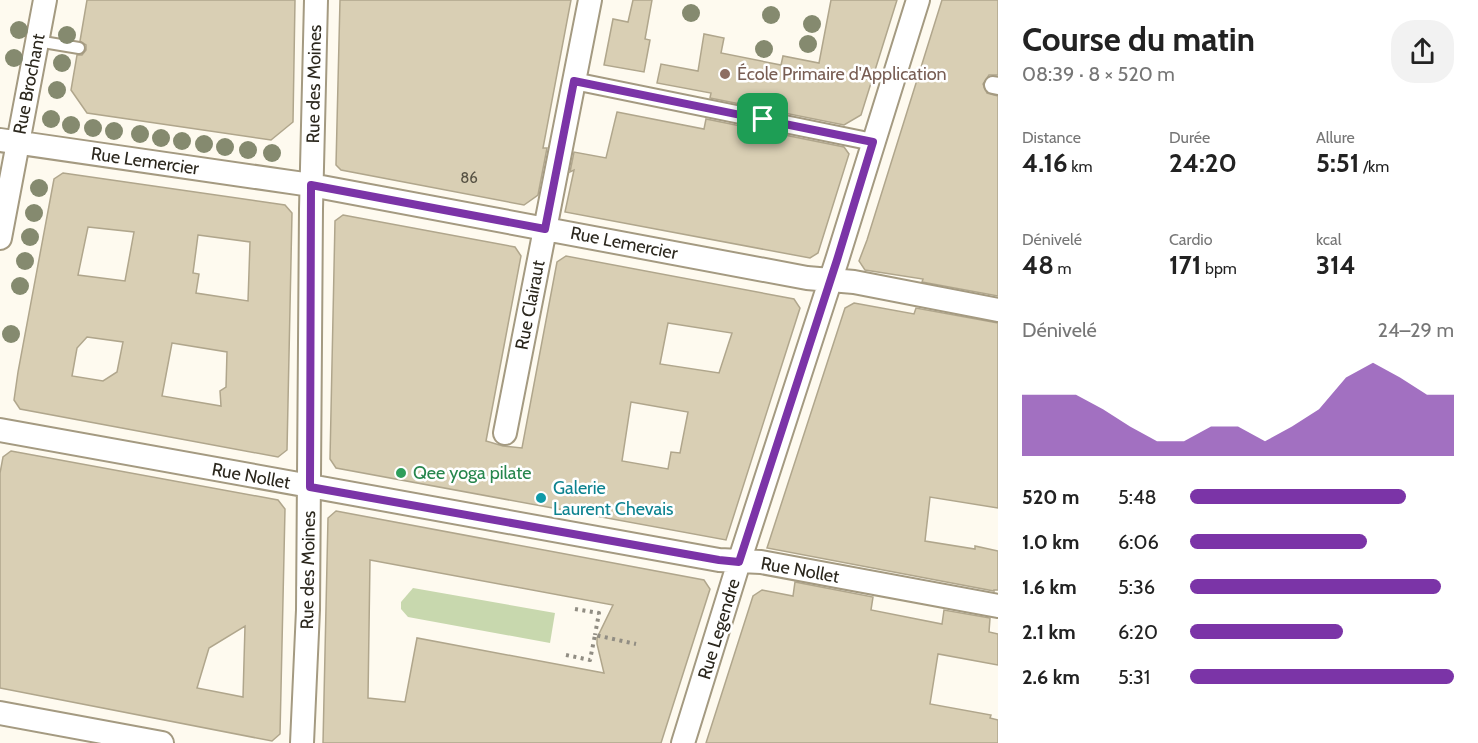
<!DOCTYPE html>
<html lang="fr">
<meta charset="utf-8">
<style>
body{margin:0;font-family:Cabin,sans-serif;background:#f2f2f2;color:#222;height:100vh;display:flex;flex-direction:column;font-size:22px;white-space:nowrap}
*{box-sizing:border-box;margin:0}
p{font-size:20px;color:#767676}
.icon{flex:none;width:33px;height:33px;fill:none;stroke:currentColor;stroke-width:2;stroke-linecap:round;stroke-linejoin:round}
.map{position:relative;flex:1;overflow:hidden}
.side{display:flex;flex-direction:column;background:#fff;width:480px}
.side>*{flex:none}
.pin{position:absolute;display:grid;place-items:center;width:51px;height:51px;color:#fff;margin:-26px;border-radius:12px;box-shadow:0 3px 9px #0006}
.round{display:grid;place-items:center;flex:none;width:63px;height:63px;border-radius:24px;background:#f2f2f2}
.head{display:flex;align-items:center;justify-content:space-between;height:102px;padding:0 24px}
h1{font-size:33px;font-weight:800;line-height:45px}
.metrics{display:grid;grid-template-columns:repeat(3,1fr);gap:9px;height:102px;padding:6px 24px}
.metrics div{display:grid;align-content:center}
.metrics b{font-size:26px;font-weight:800}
.metrics small{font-size:16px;font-weight:400}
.metrics p{font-size:16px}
.chart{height:168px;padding:12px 24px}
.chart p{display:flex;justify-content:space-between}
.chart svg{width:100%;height:108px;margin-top:6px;fill:#7b34a7;opacity:.7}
ul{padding:0 24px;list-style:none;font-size:20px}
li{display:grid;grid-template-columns:96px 72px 1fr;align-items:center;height:45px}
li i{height:15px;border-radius:8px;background:#7b34a7}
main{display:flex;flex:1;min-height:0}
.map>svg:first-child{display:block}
.green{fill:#c8d8ae}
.building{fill:#d9cfb4;stroke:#b0a68c;stroke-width:1.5;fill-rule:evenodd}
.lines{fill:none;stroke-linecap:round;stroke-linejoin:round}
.service-casing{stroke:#a49a81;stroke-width:14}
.pedestrian-casing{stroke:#a49a81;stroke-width:20}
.minor-casing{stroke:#a49a81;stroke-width:26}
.path{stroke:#918d83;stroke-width:4;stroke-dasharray:3 4.5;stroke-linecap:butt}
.service{stroke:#fff;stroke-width:10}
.pedestrian{stroke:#fff;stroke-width:16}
.minor{stroke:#fff;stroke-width:22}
.tree{fill:#858a6f}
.route-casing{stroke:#fff;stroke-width:12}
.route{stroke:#7b34a7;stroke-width:8}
.education-dot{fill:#8d6e63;stroke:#fff;stroke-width:2}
.leisure-dot{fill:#2e9e5b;stroke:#fff;stroke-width:2}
.culture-dot{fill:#0f9aa8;stroke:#fff;stroke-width:2}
.labels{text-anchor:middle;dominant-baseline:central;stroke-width:5;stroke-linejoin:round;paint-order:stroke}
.number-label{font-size:15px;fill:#565143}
.education-label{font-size:18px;fill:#785e54;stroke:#fff;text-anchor:start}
.street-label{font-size:18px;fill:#2b271d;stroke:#fff}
.leisure-label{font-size:18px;fill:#27864d;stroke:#fff;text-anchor:start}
.culture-label{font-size:18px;fill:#0d838f;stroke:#fff;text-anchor:start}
</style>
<main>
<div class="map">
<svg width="998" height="743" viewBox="0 0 998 743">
<rect width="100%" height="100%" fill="#fefaef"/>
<!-- green -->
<path class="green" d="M413 588 555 613 550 643 408 617 401 609V602Z"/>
<!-- building -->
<path class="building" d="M87 0H295L293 122 271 140 87 113 71 90 77 55H82L86 50V45L80 41Z
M340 0H571L543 148H547L538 195 524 205 341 170 336 165Z
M633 0H652L645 39 650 40 644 72 604 65 613 19 628 22Z
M831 0H897L861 115 844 125 710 98 711 93 657 83 661 64 698 71 704 34 724 38 721 53 781 65 783 56 819 63Z
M942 0H998V75H989L983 84 987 93 998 96V296L922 282 923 279 865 270 859 261 867 240Z
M617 112 704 129 706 119 844 147 849 154 818 253 810 258 565 212 574 170 570 172 574 152 606 158Z
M63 173 285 205 292 213 287 450 278 457 20 409 14 400 18 372 54 179ZM88 227 134 232 125 281 78 275ZM198 235 250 242 248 301 196 293 199 274 193 273ZM87 337 123 342 117 372 103 381 72 376 77 348ZM172 343 227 352 226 387 220 391 221 406 162 396Z
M343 215 515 247 521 256 486 441 503 446 522 448 557 262 566 256 794 299 800 308 726 540 336 468 330 459 335 221ZM668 323 732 333 719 373 660 364ZM631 402 688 412 680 453 671 452 668 469 622 461Z
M854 303 914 314 916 308 998 323V508L930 497 925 541 975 549V546L998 551V590H994V591L767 548 845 308Z
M11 451 278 500 285 509 280 734 272 741 0 688V473L3 457ZM245 626 243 697 197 688 209 648Z
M336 511 704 580 710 589 661 743H323L328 518ZM370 560 613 605 597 638V644L604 673 417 638 405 702 368 698Z
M795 582 873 597 871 610 942 624 944 610 990 618 989 632 998 634V665L938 654 930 704 991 715 990 718 998 720V743H706L753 596 762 590 793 596Z"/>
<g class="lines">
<!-- service casing -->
<g class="service-casing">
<path id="service" d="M37 41 79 48"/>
</g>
<!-- pedestrian casing -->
<g class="pedestrian-casing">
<path id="pedestrian" d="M574 81 873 142
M993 85 998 86"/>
</g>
<!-- minor casing -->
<g class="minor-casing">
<path id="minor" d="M0 140 311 185 807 278 854 282 998 310
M0 238 45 0
M0 430 719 560 761 562 998 606
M505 433 590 0
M0 713 162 743
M302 743 308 610 311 209 316 0
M683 743 739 562 837 260 918 0"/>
</g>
<!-- path -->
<path class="path" d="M575 609 599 613 595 635
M566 655 590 660 595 635 636 644"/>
<!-- service -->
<use href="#service" class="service"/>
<!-- pedestrian -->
<use href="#pedestrian" class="pedestrian"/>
<!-- minor -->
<use href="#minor" class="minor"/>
</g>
<!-- trees -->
<g class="tree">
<circle cx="691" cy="13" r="9"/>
<circle cx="771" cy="15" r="9"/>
<circle cx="812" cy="24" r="9"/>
<circle cx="19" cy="30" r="9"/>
<circle cx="67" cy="35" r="9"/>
<circle cx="808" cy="44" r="9"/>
<circle cx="764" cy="49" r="9"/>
<circle cx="14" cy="58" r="9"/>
<circle cx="62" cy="63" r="9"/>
<circle cx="57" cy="90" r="9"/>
<circle cx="51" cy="119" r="9"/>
<circle cx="71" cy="125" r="9"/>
<circle cx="93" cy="128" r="9"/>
<circle cx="114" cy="131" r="9"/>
<circle cx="140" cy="134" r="9"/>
<circle cx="161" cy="138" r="9"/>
<circle cx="182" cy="141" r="9"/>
<circle cx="204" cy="144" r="9"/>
<circle cx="225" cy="147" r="9"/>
<circle cx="248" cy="150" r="9"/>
<circle cx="272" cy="153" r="9"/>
<circle cx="39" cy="188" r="9"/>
<circle cx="34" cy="213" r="9"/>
<circle cx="30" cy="237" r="9"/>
<circle cx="25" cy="261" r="9"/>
<circle cx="20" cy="286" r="9"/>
<circle cx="11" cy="334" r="9"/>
</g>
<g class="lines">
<!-- route casing -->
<g class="route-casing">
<path id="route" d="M574 81 873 142 837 260 739 562 719 560 310 487 311 185 545 229Z"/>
</g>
<!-- route -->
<use href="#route" class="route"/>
</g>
<!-- markers -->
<circle class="education-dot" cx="725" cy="74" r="6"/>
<circle class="leisure-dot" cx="401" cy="473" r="6"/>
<circle class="culture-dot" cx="541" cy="498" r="6"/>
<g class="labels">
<!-- number labels -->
<g class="number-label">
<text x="469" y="178">86</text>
</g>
<!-- education labels -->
<g class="education-label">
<text x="737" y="74">École Primaire d'Application</text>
</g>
<!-- street labels -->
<g class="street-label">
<text transform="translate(29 84) rotate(-79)">Rue Brochant</text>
<text transform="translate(314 84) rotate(-89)">Rue des Moines</text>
<text transform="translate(145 161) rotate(8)">Rue Lemercier</text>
<text transform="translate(624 243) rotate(11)">Rue Lemercier</text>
<text transform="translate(530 305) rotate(-79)">Rue Clairaut</text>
<text transform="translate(251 476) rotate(10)">Rue Nollet</text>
<text transform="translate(308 570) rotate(-89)">Rue des Moines</text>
<text transform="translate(800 570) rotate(10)">Rue Nollet</text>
<text transform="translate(719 629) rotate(-73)">Rue Legendre</text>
</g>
<!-- leisure labels -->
<g class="leisure-label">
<text x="413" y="473">Qee yoga pilate</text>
</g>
<!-- culture labels -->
<g class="culture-label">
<text x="553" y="488">Galerie<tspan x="553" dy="21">Laurent Chevais</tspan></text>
</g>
</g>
</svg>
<div class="pin" style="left:763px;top:119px;background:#1e9e55"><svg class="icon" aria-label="arrive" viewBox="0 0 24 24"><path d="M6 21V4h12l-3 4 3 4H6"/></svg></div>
</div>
<section class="side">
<div class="head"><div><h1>Course du matin</h1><p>08:39 · 8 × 520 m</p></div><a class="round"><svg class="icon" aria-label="share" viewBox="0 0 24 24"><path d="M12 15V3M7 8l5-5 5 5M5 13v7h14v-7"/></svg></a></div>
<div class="metrics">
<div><p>Distance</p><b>4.16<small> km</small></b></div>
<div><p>Durée</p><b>24:20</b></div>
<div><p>Allure</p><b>5:51<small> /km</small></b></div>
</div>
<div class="metrics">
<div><p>Dénivelé</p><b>48<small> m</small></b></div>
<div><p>Cardio</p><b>171<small> bpm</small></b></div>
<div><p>kcal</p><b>314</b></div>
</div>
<div class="chart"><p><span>Dénivelé</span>24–29 m</p>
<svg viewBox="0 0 160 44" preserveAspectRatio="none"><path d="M0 44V19L10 19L20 19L30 25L40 32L50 38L60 38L70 32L80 32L90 38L100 32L110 25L120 12L130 6L140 12L150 19L160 19V44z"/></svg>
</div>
<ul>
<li><b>520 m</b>5:48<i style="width:82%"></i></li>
<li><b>1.0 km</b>6:06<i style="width:67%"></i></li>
<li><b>1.6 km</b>5:36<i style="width:95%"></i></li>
<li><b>2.1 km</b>6:20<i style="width:58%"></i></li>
<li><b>2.6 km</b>5:31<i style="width:100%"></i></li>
</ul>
</section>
</main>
